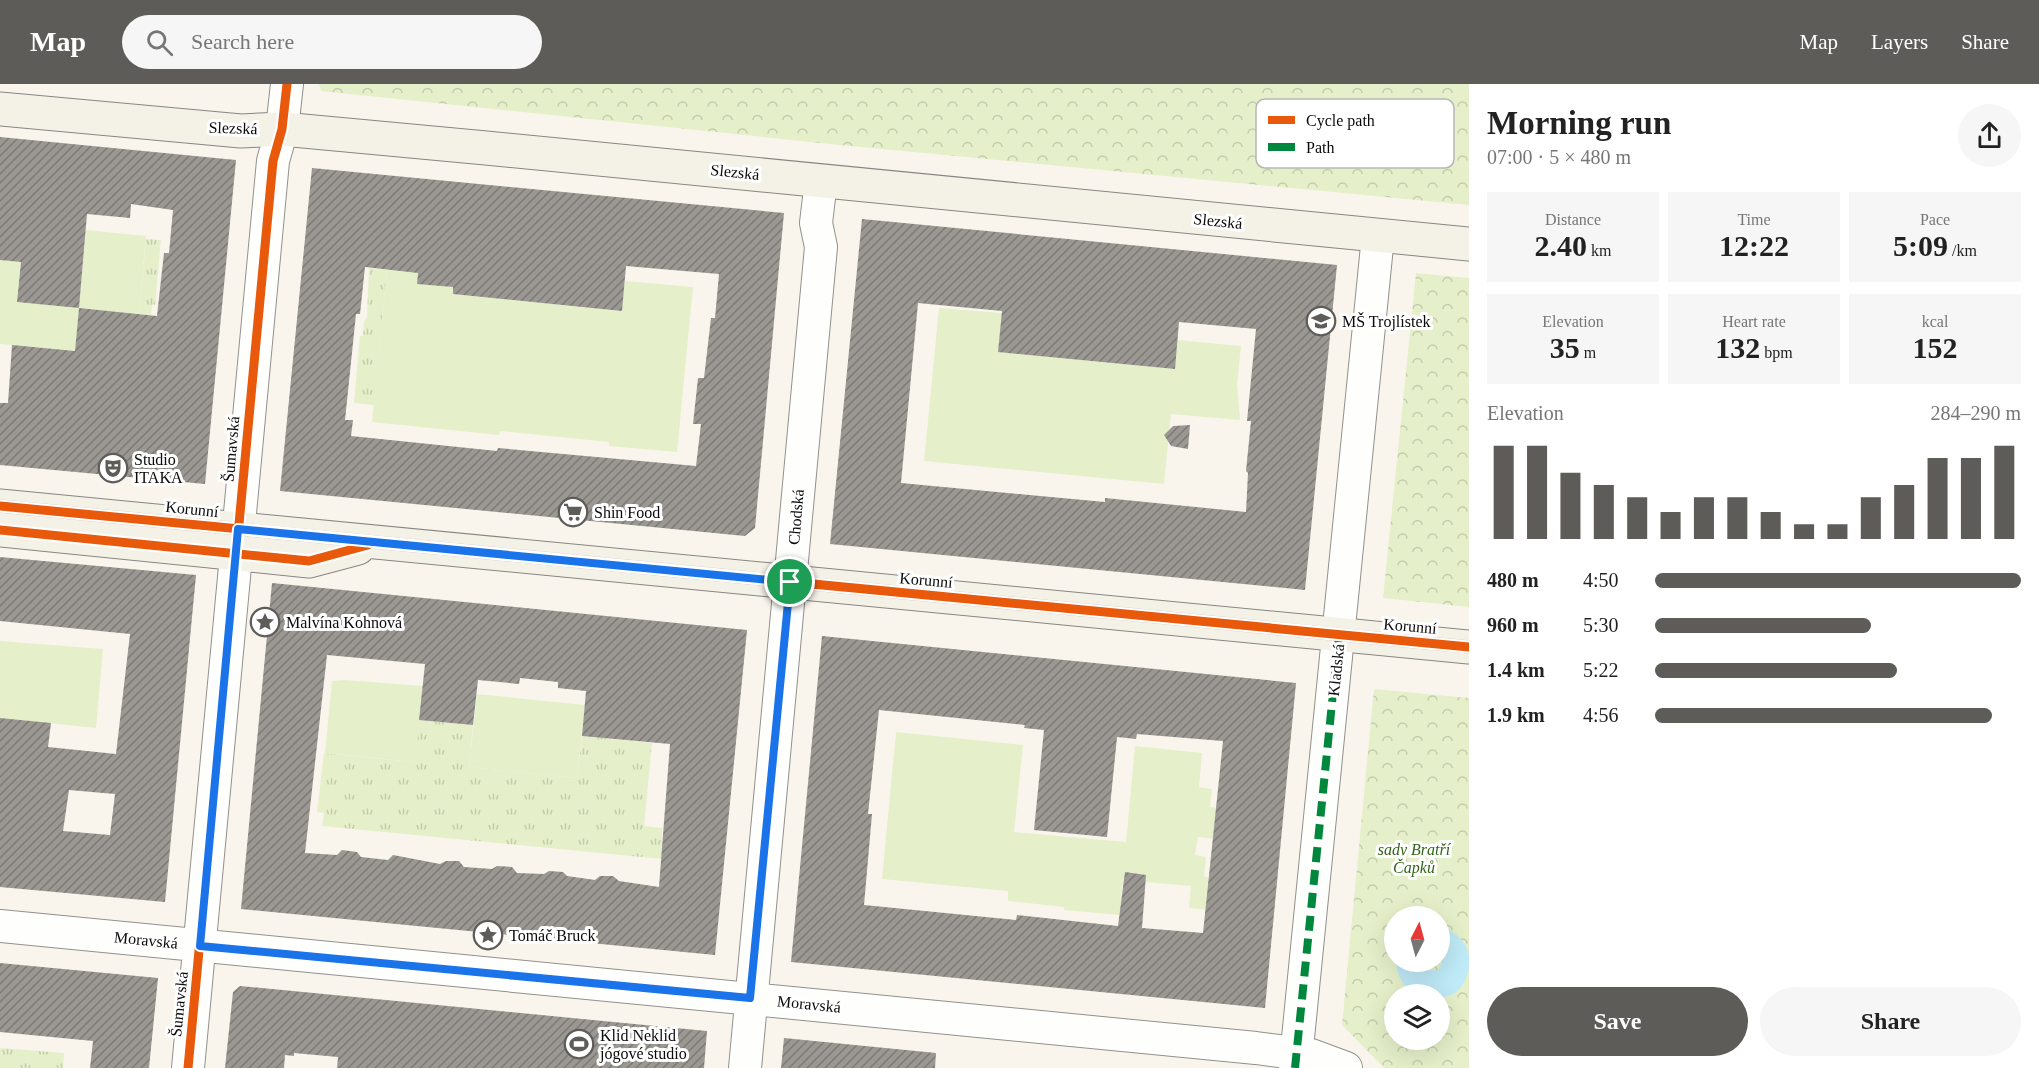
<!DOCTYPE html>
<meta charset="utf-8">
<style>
body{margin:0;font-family:"Times New Roman",serif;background:#f6f6f6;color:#222;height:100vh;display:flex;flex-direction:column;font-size:22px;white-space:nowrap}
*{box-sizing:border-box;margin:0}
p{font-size:20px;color:#767676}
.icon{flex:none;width:33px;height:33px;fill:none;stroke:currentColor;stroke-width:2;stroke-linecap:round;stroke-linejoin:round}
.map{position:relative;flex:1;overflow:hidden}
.drawer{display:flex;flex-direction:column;background:#fff;width:570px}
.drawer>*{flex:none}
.needle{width:39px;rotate:6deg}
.controls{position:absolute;left:1384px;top:822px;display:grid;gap:12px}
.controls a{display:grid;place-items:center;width:66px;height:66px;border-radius:50%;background:#fff;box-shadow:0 6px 24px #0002;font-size:30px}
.pin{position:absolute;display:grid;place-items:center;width:51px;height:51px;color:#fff;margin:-26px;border:3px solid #fff;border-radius:50%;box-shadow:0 2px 6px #0007}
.round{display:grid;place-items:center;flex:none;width:63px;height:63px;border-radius:32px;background:#f6f6f6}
.overview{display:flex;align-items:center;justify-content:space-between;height:102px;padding:0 18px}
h1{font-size:33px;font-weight:700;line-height:45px}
.metrics{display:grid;grid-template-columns:repeat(3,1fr);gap:9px;height:102px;padding:6px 18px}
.metrics div{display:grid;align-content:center;border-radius:0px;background:#f6f6f6;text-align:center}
.metrics b{font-size:30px;font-weight:700}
.metrics small{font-size:16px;font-weight:400}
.metrics p{font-size:16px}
.chart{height:168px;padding:12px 18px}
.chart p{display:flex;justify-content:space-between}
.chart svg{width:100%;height:108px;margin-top:6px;stroke:#5e5c59;stroke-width:6}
.button{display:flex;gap:12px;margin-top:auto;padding:12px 18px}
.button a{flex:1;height:69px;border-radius:36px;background:#5e5c59;color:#fff;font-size:24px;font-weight:700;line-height:69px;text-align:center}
.button a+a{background:#f6f6f6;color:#222}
ul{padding:0 18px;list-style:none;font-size:20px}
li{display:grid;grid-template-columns:96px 72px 1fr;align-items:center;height:45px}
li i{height:15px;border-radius:8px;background:#5e5c59}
header{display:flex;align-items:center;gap:36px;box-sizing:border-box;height:84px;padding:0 30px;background:#5e5c59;color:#fff}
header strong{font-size:28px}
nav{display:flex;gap:33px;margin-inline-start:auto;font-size:21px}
.search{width:420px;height:54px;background:#f6f6f6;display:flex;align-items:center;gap:15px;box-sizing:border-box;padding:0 21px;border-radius:33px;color:#767676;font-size:22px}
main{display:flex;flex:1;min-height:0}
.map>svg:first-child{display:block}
.grass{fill:url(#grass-tufts)}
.park{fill:url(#park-crowns);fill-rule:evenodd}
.garden{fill:#e5f0ca}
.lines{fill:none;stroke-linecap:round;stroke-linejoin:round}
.canal{stroke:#bfeaf7;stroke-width:28}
.building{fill:url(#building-hatch);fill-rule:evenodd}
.street-casing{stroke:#92908c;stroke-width:34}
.secondary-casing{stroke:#888683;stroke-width:35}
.street{stroke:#fefefc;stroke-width:32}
.secondary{stroke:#f4f1e7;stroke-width:33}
.tram{stroke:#d7c2c4;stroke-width:1.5}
.quiet{stroke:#00873e;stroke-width:8;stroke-dasharray:15 8;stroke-linecap:butt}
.cycleway-casing{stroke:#fff;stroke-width:13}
.cycleway{stroke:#e8590c;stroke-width:9}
.route-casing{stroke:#fff;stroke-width:12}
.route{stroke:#1a73e8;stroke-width:8}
.labels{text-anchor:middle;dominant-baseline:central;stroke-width:6;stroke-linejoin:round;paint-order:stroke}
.street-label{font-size:16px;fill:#0a0a0a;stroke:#fff}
.poi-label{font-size:16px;fill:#0a0a0a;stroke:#fff;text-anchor:start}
.park-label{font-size:16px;font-style:italic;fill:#306517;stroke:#fff}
.key{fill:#fff;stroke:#b6b6b6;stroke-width:1.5}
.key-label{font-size:16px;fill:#0a0a0a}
</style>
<header>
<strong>Map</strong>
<div class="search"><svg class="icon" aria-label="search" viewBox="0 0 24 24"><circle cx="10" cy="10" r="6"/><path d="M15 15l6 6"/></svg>Search here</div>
<nav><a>Map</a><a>Layers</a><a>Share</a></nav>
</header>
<main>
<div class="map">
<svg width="1469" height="984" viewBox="0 0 1469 984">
<defs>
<pattern id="grass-tufts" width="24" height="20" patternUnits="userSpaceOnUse" patternTransform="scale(1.5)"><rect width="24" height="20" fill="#e5f0ca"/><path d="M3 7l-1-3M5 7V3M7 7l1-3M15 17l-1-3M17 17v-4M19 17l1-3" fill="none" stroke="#c3ccac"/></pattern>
<pattern id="park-crowns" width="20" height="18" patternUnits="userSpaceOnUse" patternTransform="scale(1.5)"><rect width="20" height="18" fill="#e5f0ca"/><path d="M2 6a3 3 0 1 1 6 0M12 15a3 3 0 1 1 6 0" fill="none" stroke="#c3ccac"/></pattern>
<pattern id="building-hatch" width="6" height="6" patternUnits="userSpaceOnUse" patternTransform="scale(1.5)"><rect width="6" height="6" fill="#9b9893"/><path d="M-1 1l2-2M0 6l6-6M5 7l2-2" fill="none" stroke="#7d7a76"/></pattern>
</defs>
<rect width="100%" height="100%" fill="#f9f5ed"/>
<!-- grass -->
<path class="grass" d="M146 155 161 156 155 221H152L151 231 139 230Z
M369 184 387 186 374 321 354 319 360 252H363L364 238 367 233Z
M419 636 473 641 469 683 577 694 582 652 652 659 644 742 662 744V775L322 742 324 729 317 728 324 669 414 678Z
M0 964 64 969 63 984H0Z"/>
<!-- park -->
<path class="park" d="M319 0H1469V121L840 61 321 7Z
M1416 189 1469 194V523L1383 514Z
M1374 605 1469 614V984H1384L1342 941ZM1440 832V878H1395V832ZM1440 910V956H1395V910Z"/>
<!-- garden -->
<path class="garden" d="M86 146 146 152 139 230 79 224 75 267 0 260V176L21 178 17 218 79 224Z
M388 176 419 179 417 200 453 203V210L621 227 625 197 693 203 677 368 609 362V358L500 347 499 351 372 338Z
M939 224 1002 229 999 268 1174 285 1177 256 1241 262 1237 301 1240 336 1171 330 1164 400 924 377Z
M0 557 103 565 96 644 0 634Z
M345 596 423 602 415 678 325 669 332 597Z
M477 610 585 621 577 694 469 683Z
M896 648 1023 661 1014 748 1126 758 1135 662 1202 669 1199 703 1212 705 1210 723 1217 724 1218 755 1198 753 1195 771 1206 773 1204 792 1209 794V826L1189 824 1191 802 1145 798 1144 804 1122 802 1120 831 1064 826V823L1008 817V807L882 795Z"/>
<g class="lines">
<!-- canal -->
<path class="canal" d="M1410 878C1412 899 1431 906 1449 896 1459 881 1458 865 1440 857"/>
</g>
<!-- building -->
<path class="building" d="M0 53 236 76 205 400 0 381V319H8L12 261 75 267 79 224 17 218 21 178 0 176ZM131 120 173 126 169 169H164L157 232 79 224 87 130 130 134Z
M312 84 784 129 755 444 745 452 280 407ZM626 182 719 190 715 234H711L704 294H698L693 340H701L696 382 498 364 497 367 351 352 353 336H345L356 230H360L365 183 418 189 417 200 453 203V210L622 227Z
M862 135 1337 181 1305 506 830 460ZM918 219 1002 227 998 268 1175 285 1179 238 1256 245 1247 337H1251L1246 387 1248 389 1246 428 1105 414V418L901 399Z
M1190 341 1188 365 1171 362 1164 351 1173 342Z
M0 473 196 491 165 818 0 803V634L51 639 48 663 116 670 130 550 0 537ZM69 706 115 710 110 751 63 747Z
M272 499 747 546 715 871 241 825ZM327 571 425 580 419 636 473 641 478 596 519 600 520 594 558 598V604L586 607 582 652 670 660 659 803 619 797 613 792H600L595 796 567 792 563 788 549 787 544 790 517 789 512 783 497 782 492 785 464 783 459 777H446L440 780 393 771 388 776 361 773 357 768 342 766 337 771 305 769Z
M822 552 1296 599 1265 924 791 878ZM879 626 1025 641 1024 644 1044 646 1034 746 1107 753 1117 653 1136 655 1137 650 1223 657 1203 849 1142 844 1146 791 1125 788 1118 842 1017 831 1016 836 864 821 872 730H868Z
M0 879 158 894 149 984H90L93 957 0 948Z
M240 902 707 947 704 984H337L338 973 294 969V972L285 971 284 984H225L233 908Z
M784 954 936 969 935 984H781Z"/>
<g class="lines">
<!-- street casing -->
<g class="street-casing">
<path id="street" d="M0 842 1256 964 1311 971 1346 984
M188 984 273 77 282 45 287 0
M745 984 821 163 816 139 821 97
M1295 984 1378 152"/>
</g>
<!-- secondary casing -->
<g class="secondary-casing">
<path id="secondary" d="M0 25 241 47 282 45 486 64 1469 160
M0 422 1469 563
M0 446 309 477 358 464"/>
</g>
<!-- street -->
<use href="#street" class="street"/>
<!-- secondary -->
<use href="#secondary" class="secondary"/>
<!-- tram -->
<path class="tram" d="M0 416 1469 557
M0 428 1469 569"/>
<!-- quiet -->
<path class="quiet" d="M1295 984 1339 550"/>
<!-- cycleway casing -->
<g class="cycleway-casing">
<path id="cycleway" d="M0 422 1469 563
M0 446 309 477 368 461
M188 984 273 77 282 45 287 0"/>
</g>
<!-- cycleway -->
<use href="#cycleway" class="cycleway"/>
</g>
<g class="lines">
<!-- route casing -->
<g class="route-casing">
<path id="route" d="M238 445 790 498 750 914 200 862Z"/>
</g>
<!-- route -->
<use href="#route" class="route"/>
</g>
<!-- icons -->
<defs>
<g id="school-ring" transform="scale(1.5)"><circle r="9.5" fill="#fff" stroke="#5e5c59" stroke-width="1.5"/><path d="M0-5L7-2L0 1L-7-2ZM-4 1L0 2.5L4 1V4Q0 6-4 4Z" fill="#5e5c59"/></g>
<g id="theatre-ring" transform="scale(1.5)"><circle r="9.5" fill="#fff" stroke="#5e5c59" stroke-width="1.5"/><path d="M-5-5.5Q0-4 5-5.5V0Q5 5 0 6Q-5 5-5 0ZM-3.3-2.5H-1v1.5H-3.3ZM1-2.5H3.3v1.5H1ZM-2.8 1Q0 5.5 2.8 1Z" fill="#5e5c59"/></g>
<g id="supermarket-ring" transform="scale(1.5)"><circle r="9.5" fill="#fff" stroke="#5e5c59" stroke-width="1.5"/><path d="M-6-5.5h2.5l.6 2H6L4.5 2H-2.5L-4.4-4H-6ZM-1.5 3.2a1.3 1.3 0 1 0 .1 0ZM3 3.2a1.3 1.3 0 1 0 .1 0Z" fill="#5e5c59"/></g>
<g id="sight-ring" transform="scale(1.5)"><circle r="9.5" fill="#fff" stroke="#5e5c59" stroke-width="1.5"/><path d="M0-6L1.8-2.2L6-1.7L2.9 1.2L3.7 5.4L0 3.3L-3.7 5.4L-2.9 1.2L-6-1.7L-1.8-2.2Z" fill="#5e5c59"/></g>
<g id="stadium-ring" transform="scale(1.5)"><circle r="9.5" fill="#fff" stroke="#5e5c59" stroke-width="1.5"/><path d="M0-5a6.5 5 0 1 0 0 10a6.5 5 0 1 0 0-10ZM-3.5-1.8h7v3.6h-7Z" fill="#5e5c59"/></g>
</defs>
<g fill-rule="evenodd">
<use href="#school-ring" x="1321" y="237"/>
<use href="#theatre-ring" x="113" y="384"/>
<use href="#supermarket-ring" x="573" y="428"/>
<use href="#sight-ring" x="265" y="538"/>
<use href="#sight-ring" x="488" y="851"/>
<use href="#stadium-ring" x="579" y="960"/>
</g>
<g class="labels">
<!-- street labels -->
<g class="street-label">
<text transform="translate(233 44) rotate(2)">Slezská</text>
<text transform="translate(735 88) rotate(6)">Slezská</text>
<text transform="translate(1218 137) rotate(6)">Slezská</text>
<text transform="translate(231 365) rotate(-85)">Šumavská</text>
<text transform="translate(192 425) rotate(6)">Korunní</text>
<text transform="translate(796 433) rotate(-85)">Chodská</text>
<text transform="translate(926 496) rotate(5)">Korunní</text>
<text transform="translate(1410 542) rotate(5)">Korunní</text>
<text transform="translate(1336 586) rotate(-84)">Kladská</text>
<text transform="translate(146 856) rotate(6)">Moravská</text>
<text transform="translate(179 920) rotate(-84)">Šumavská</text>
<text transform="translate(809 920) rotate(6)">Moravská</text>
</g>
<!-- poi labels -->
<g class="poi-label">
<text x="1342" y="237">MŠ Trojlístek</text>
<text x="134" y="375">Studio<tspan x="134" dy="18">ITAKA</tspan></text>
<text x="594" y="428">Shin Food</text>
<text x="286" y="538">Malvína Kohnová</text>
<text x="509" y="851">Tomáč Bruck</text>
<text x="600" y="951">Klid Neklid<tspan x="600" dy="18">jógové studio</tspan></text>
</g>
<!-- park labels -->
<g class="park-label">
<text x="1414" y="765">sady Bratří<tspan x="1414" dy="18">Čapků</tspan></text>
</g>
</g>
<!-- legend -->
<rect x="1256" y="15" width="198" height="69" rx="9" class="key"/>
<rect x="1268" y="32" width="27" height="8" fill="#e8590c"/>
<rect x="1268" y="59" width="27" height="8" fill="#00873e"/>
<g class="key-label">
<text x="1306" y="42">Cycle path</text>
<text x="1306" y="69">Path</text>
</g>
</svg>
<div class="controls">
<a><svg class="needle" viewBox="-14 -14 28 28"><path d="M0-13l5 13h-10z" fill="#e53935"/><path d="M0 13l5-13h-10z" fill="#767676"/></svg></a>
<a><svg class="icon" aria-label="layers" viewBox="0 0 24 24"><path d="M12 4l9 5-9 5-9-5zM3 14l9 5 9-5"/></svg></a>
</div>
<div class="pin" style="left:790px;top:498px;background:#1e9e55"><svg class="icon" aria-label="arrive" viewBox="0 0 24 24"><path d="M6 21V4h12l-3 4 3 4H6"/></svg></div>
</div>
<section class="drawer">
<div class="overview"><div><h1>Morning run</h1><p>07:00 · 5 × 480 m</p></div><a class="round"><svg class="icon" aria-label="share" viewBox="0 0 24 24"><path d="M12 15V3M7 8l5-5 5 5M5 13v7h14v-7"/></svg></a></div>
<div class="metrics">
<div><p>Distance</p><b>2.40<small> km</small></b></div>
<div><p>Time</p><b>12:22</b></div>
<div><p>Pace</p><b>5:09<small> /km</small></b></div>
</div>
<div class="metrics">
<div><p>Elevation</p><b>35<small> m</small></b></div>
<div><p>Heart rate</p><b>132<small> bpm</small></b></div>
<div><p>kcal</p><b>152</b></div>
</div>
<div class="chart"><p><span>Elevation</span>284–290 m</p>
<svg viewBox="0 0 160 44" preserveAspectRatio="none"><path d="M5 44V6M15 44V6M25 44V17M35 44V22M45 44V27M55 44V33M65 44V27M75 44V27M85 44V33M95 44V38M105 44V38M115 44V27M125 44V22M135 44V11M145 44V11M155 44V6"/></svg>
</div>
<ul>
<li><b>480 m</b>4:50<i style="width:100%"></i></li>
<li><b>960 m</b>5:30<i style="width:59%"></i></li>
<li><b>1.4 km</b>5:22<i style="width:66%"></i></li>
<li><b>1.9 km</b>4:56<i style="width:92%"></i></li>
</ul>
<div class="button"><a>Save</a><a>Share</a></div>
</section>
</main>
